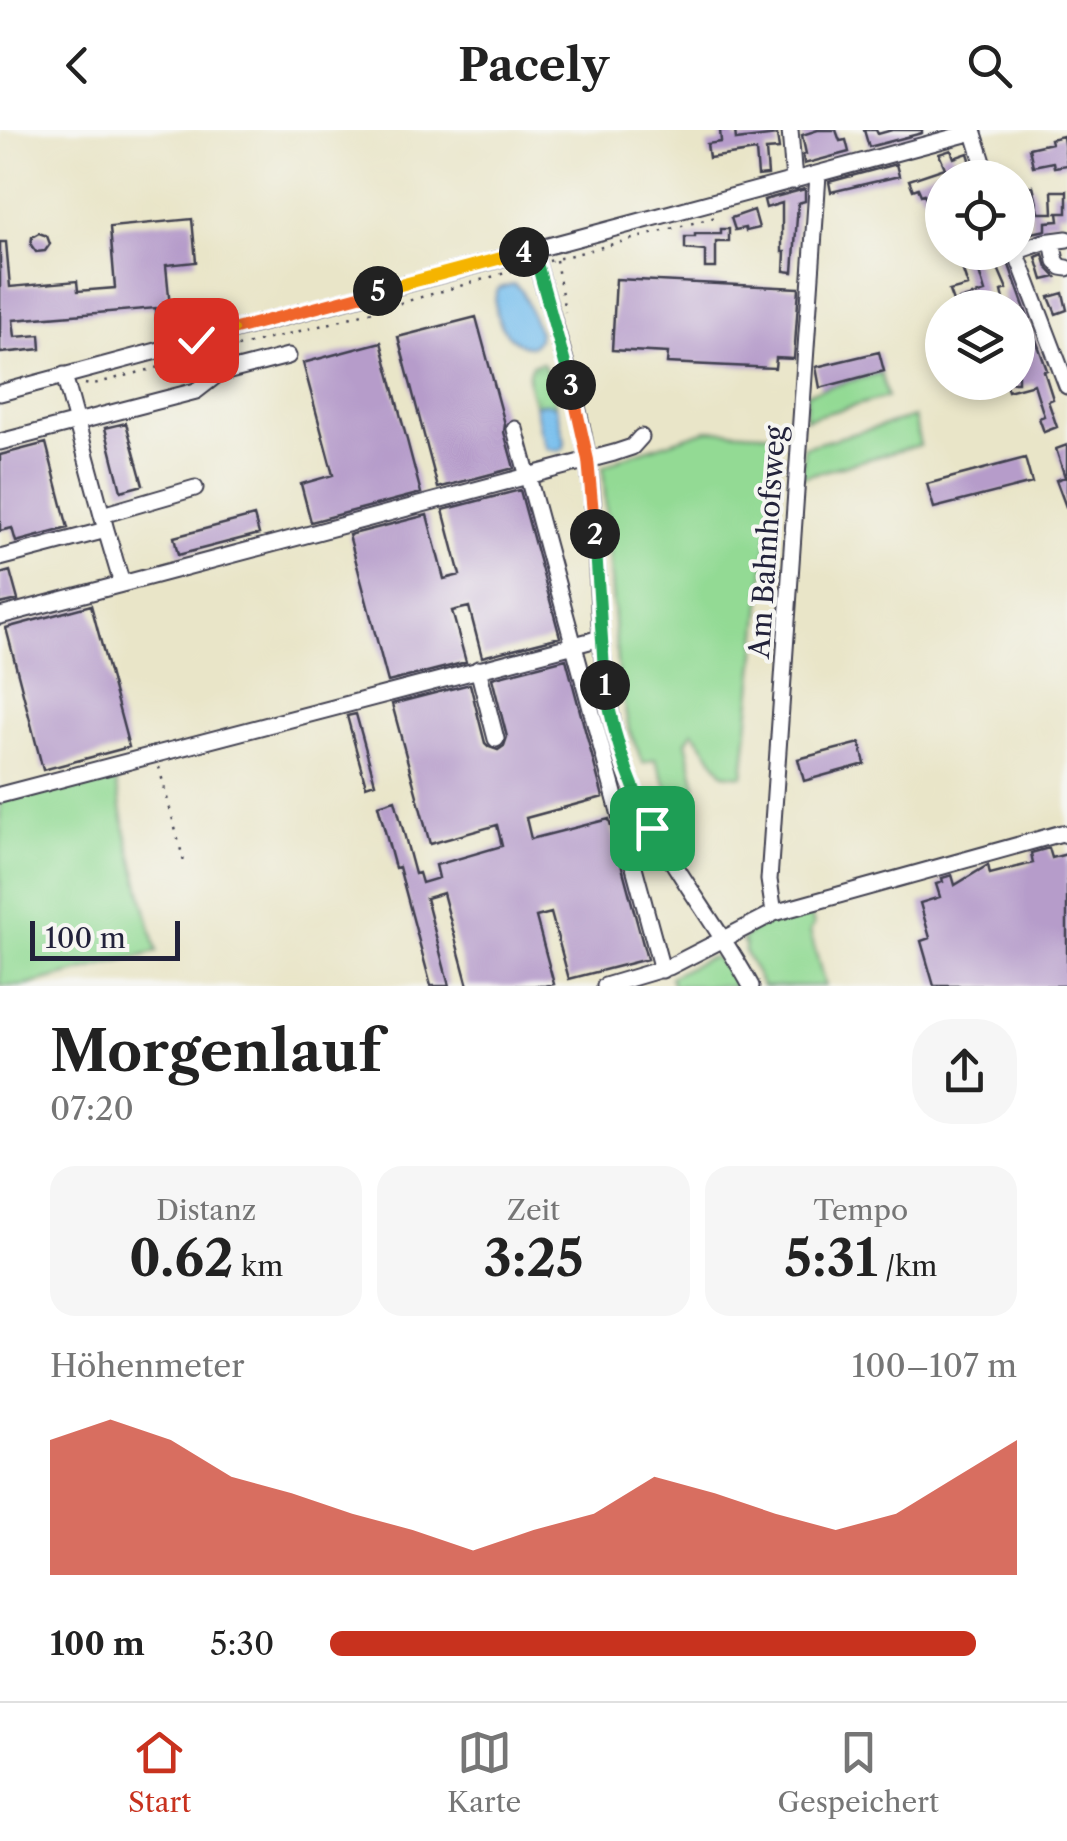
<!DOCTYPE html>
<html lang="de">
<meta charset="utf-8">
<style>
body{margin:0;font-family:"Libre Caslon Text",serif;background:#f6f6f6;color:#222;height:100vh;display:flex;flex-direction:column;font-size:38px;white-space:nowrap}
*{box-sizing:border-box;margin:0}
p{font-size:32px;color:#767676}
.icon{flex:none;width:55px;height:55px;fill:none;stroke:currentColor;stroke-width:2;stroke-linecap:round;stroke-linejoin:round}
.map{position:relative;height:856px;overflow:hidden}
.side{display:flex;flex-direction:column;background:#fff;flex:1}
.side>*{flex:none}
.buttons{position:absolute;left:925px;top:30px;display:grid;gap:20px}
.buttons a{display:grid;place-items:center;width:110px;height:110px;border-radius:50%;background:#fff;box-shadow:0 5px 15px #0003;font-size:50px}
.scale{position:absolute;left:30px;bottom:25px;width:150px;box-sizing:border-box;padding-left:10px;border:5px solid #22223b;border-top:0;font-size:28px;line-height:35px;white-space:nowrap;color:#22223b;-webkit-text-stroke:8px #f6f6f2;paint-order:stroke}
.pin{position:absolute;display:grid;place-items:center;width:85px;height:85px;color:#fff;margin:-42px;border-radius:20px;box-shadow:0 5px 15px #0006}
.km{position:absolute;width:50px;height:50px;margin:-25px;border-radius:50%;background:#222;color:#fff;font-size:28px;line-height:50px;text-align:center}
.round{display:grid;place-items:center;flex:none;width:105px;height:105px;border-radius:40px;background:#f6f6f6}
.head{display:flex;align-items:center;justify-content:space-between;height:170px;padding:0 50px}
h1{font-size:55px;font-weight:800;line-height:75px}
.figures{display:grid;grid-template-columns:repeat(3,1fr);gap:15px;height:170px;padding:10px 50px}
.figures div{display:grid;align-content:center;border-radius:25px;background:#f6f6f6;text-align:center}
.figures b{font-size:50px;font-weight:800}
.figures small{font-size:28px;font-weight:400}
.figures p{font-size:28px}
.chart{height:280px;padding:20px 50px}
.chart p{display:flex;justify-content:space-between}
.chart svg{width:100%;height:180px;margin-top:10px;fill:#c8321e;opacity:.7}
ul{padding:0 50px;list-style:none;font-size:32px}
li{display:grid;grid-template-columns:160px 120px 1fr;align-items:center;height:75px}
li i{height:25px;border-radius:12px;background:#c8321e}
header{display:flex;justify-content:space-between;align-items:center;height:130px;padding:0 50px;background:#fff;font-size:45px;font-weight:800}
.menu{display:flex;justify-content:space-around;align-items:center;height:140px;border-top:2px solid #e0e0e0;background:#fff;font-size:28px;color:#767676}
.menu a{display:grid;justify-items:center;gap:5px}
.menu .active{color:#c8321e}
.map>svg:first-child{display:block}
.green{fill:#93da94;stroke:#5a7e68;stroke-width:2.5}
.wetland{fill:url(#wetland-marsh);stroke:#5a7e68;stroke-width:2.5}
.water{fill:#75bded;stroke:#4c7094;stroke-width:2.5}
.building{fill:#b69cca}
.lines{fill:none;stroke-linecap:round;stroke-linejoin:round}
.minor-casing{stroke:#403f50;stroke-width:19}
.path{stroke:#403f50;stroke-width:2.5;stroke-dasharray:2.5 8;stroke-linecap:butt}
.minor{stroke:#fff;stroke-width:15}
.split-1-casing{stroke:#fff;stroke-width:20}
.split-2-casing{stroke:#fff;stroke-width:20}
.split-3-casing{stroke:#fff;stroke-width:20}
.split-4-casing{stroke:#fff;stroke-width:20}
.split-5-casing{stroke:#fff;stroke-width:20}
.split-6-casing{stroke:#fff;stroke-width:20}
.split-7-casing{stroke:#fff;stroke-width:20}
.split-1{stroke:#22a559;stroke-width:12}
.split-2{stroke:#22a559;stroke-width:12}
.split-3{stroke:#f0652b;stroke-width:12}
.split-4{stroke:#22a559;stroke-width:12}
.split-5{stroke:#f5b400;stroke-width:12}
.split-6{stroke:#f0652b;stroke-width:12}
.split-7{stroke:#f5b400;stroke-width:12}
.labels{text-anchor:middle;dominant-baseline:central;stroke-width:8;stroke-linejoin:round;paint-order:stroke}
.street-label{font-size:28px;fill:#22223b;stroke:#f6f6f2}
</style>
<header><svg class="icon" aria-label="back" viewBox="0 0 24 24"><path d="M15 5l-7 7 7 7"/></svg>Pacely<svg class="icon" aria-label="search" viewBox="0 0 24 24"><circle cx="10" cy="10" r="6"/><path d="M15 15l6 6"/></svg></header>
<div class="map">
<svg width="1067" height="856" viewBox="0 0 1067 856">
<defs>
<pattern id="wetland-marsh" width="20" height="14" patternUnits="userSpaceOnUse" patternTransform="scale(2.5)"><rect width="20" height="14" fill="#93da94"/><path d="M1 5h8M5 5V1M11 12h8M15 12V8" fill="none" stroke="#7ebb80"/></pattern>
</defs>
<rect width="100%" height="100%" fill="#f6f6f2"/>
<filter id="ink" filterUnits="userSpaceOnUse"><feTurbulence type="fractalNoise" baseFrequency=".01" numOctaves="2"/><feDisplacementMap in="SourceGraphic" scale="20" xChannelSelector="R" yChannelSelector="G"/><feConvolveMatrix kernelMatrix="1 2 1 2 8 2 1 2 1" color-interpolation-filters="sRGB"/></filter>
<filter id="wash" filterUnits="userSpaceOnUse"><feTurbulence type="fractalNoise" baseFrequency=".0048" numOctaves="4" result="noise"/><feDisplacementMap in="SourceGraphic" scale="40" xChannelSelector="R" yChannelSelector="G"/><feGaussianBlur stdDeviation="2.25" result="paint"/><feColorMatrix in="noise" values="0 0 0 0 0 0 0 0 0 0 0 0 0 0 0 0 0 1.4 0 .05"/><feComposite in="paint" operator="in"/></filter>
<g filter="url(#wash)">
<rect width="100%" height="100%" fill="#e9e5c8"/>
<!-- green -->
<path class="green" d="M881 243 887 267 805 289 807 263Z
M914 287 920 315 801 347 804 317Z
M707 300 779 304 743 646 724 644 693 601 686 611 696 657 670 663 655 629 643 633 629 599 618 547 603 337 624 327Z
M114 642 126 703 157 822 24 856H0V670Z
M806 779 811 784 814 795 810 801 825 856H763L745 822V814L742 812C755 791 784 787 806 779Z
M713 827 725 834 742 856H673L670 847 705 829Z"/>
<!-- wetland -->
<path class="wetland" d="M543 233 548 244 556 277 548 273 535 275C531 262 524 247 532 235Z"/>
<!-- water -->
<path class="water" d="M514 154 522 161 539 203 538 210 531 216C507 217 486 178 499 158Z
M548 273 556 277 565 311 564 318 559 321 547 319 541 304 535 275Z"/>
<g id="blocks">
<!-- building -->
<path class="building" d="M720 0H735L736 10 777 5 779 19 766 20 768 45 758 46 756 21 709 28 707 14 721 12Z
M818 0H836L840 11 846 10 849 22 804 34 803 25 806 24 802 5Z
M864 0H876L878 4 892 0H922V3L869 17Z
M1063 6 1067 35 1054 37 1053 32 1033 36 1029 18 1051 13 1050 9Z
M951 20 954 28 968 23 976 48H942V56L938 58 942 70V109L939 102 935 104 930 90 934 89 924 64 921 65 918 58 913 60 909 50 945 38 939 24Z
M896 34 899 46 831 62 829 52Z
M1033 56 1039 83H1053L1052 61H1067V83H1055H1058L1059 91 1046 92V100L1032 103 1031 81 1023 85 1018 74H1022L1018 59Z
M805 59V71L798 73 793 142 784 141 785 122H782V73L766 78 764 70Z
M754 80 759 98 746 101 745 98 735 100 731 88Z
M192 89 196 132 166 135 171 188 156 190V178L13 190 15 207 40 205 41 219 0 223V112H6L10 157 77 151 78 161 115 158 110 97Z
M721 99H729V112H716V138H705V121L685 119V107H695V104H721Z
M39 103 47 106 50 114 45 121 36 122 31 115 32 107Z
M968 122H973L985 162 953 172 949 161 968 156 958 126Z
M1005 124 1047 240 1044 241 1053 269 1048 271 1057 297 1044 302 1039 288 1044 286 1034 254 1008 261 1005 252H1018V178H1006L1002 161 1007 159 994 129Z
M1043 124 1047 137 1056 147 1043 150 1036 127Z
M616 149 799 158 794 229 776 228 775 238 667 233 668 223 612 220Z
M1063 163 1067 180 1056 184 1049 167Z
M476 187 505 294 504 302 514 338 438 358 398 207Z
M381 212 421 363 311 392 301 354 333 345 303 233Z
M879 222 884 241 820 258 816 237Z
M126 293 143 355 121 361 105 298Z
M46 313 68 398 16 412 12 398 0 401V325Z
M1067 315V377H1066L1056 350 1065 347 1056 319Z
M1025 328 1032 353 934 378 927 354Z
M520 360 560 507 482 527 469 477 452 481 466 532 388 552 349 405 427 385 444 449 460 445 443 380Z
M254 386 259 404 178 425 174 407Z
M10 441 18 470 0 474V444Z
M91 475 129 617 43 640 6 498Z
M566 529 603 667 526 688 531 709 609 689 647 829 569 849 551 783 536 787 554 854 545 856H468L443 763 426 768 449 856H431L399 737 395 738 378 675 395 670 415 744 419 743 422 753 439 748 436 735 502 716 497 695 430 714 392 574 470 554 485 613 489 617 498 620 504 616 507 607 492 548Z
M356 584 375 653 366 656 347 586Z
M860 613 865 634 804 651 798 629Z
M1049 718 1052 728 1067 724V856H934L921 811 930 808 920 773 940 767 936 754 943 752 942 748 952 745 955 755 988 735 990 744 1033 733 1031 723Z"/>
</g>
</g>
<g filter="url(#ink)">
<use href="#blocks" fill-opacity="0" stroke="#403f50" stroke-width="2.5"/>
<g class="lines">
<!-- minor casing -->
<g class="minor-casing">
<path id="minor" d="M790 0 794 51
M973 0 988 48
M1052 111 1056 131 1061 137 1067 138
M533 119C552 189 577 260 588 332 603 435 591 541 626 640 653 717 712 784 751 856
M1018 121 1044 112 1067 109
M1016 122 1067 256
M0 263 973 2
M515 299 662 840
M0 312 196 261 218 244 288 226
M102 385 195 358
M106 400 122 454 614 323 632 317 641 307
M0 428 106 400 64 245
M0 486 122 454
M478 539 496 609
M0 665 601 508
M774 783 769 750 818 45
M605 856 669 837 774 783 1062 703 1067 705"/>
</g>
<!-- path -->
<path class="path" d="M556 130 565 182
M549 131 716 87 718 83
M85 254 90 255 331 193 526 137
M159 637 184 732"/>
<!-- minor -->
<use href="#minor" class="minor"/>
</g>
</g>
<g class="lines" filter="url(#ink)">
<!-- split-1 casing -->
<g class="split-1-casing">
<path id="split-1" d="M605 555C613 606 629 652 652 698"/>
</g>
<!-- split-2 casing -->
<g class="split-2-casing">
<path id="split-2" d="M595 404 605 555"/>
</g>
<!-- split-3 casing -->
<g class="split-3-casing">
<path id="split-3" d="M571 255 588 330 595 404"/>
</g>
<!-- split-4 casing -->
<g class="split-4-casing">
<path id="split-4" d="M524 122 533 119 571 255"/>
</g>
<!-- split-5 casing -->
<g class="split-5-casing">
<path id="split-5" d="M378 161 524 122"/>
</g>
<!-- split-6 casing -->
<g class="split-6-casing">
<path id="split-6" d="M232 200 378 161"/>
</g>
<!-- split-7 casing -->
<g class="split-7-casing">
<path id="split-7" d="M196 210 232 200"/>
</g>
<!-- split-1 -->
<use href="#split-1" class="split-1"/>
<!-- split-2 -->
<use href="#split-2" class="split-2"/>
<!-- split-3 -->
<use href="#split-3" class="split-3"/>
<!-- split-4 -->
<use href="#split-4" class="split-4"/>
<!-- split-5 -->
<use href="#split-5" class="split-5"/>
<!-- split-6 -->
<use href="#split-6" class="split-6"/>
<!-- split-7 -->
<use href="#split-7" class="split-7"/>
</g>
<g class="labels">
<!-- street labels -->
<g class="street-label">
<text transform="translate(767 412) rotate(-86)">Am Bahnhofsweg</text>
</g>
</g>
</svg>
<div class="buttons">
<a><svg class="icon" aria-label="locate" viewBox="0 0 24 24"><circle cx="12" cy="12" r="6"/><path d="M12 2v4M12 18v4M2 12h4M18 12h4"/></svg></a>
<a><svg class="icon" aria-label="layers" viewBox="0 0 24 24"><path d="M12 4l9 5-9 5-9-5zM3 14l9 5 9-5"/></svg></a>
</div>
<div class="scale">100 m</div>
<div class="pin" style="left:652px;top:698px;background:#1e9e55"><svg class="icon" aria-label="arrive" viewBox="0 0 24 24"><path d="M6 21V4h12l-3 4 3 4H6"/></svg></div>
<div class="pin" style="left:196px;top:210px;background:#d93025"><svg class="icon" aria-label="check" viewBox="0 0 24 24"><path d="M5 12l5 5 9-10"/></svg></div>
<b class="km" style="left:605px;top:555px">1</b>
<b class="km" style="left:595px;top:404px">2</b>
<b class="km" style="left:571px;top:255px">3</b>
<b class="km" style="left:524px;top:122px">4</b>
<b class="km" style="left:378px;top:161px">5</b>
</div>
<section class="side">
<div class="head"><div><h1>Morgenlauf</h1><p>07:20</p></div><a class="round"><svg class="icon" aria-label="share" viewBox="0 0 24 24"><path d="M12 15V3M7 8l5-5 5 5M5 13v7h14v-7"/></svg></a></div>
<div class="figures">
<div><p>Distanz</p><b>0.62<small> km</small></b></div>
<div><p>Zeit</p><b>3:25</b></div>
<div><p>Tempo</p><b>5:31<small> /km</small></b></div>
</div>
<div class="chart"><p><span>Höhenmeter</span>100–107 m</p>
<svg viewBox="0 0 160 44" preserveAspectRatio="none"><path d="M0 44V11L10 6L20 11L30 20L40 24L50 29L60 33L70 38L80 33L90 29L100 20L110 24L120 29L130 33L140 29L150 20L160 11V44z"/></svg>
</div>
<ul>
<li><b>100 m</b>5:30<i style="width:94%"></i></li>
</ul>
</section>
<nav class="menu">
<a class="active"><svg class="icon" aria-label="home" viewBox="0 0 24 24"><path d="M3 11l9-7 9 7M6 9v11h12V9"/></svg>Start</a>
<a><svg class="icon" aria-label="map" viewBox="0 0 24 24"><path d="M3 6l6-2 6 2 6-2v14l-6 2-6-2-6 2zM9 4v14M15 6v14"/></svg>Karte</a>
<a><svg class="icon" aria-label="saved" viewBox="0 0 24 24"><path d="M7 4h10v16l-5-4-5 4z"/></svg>Gespeichert</a>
</nav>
